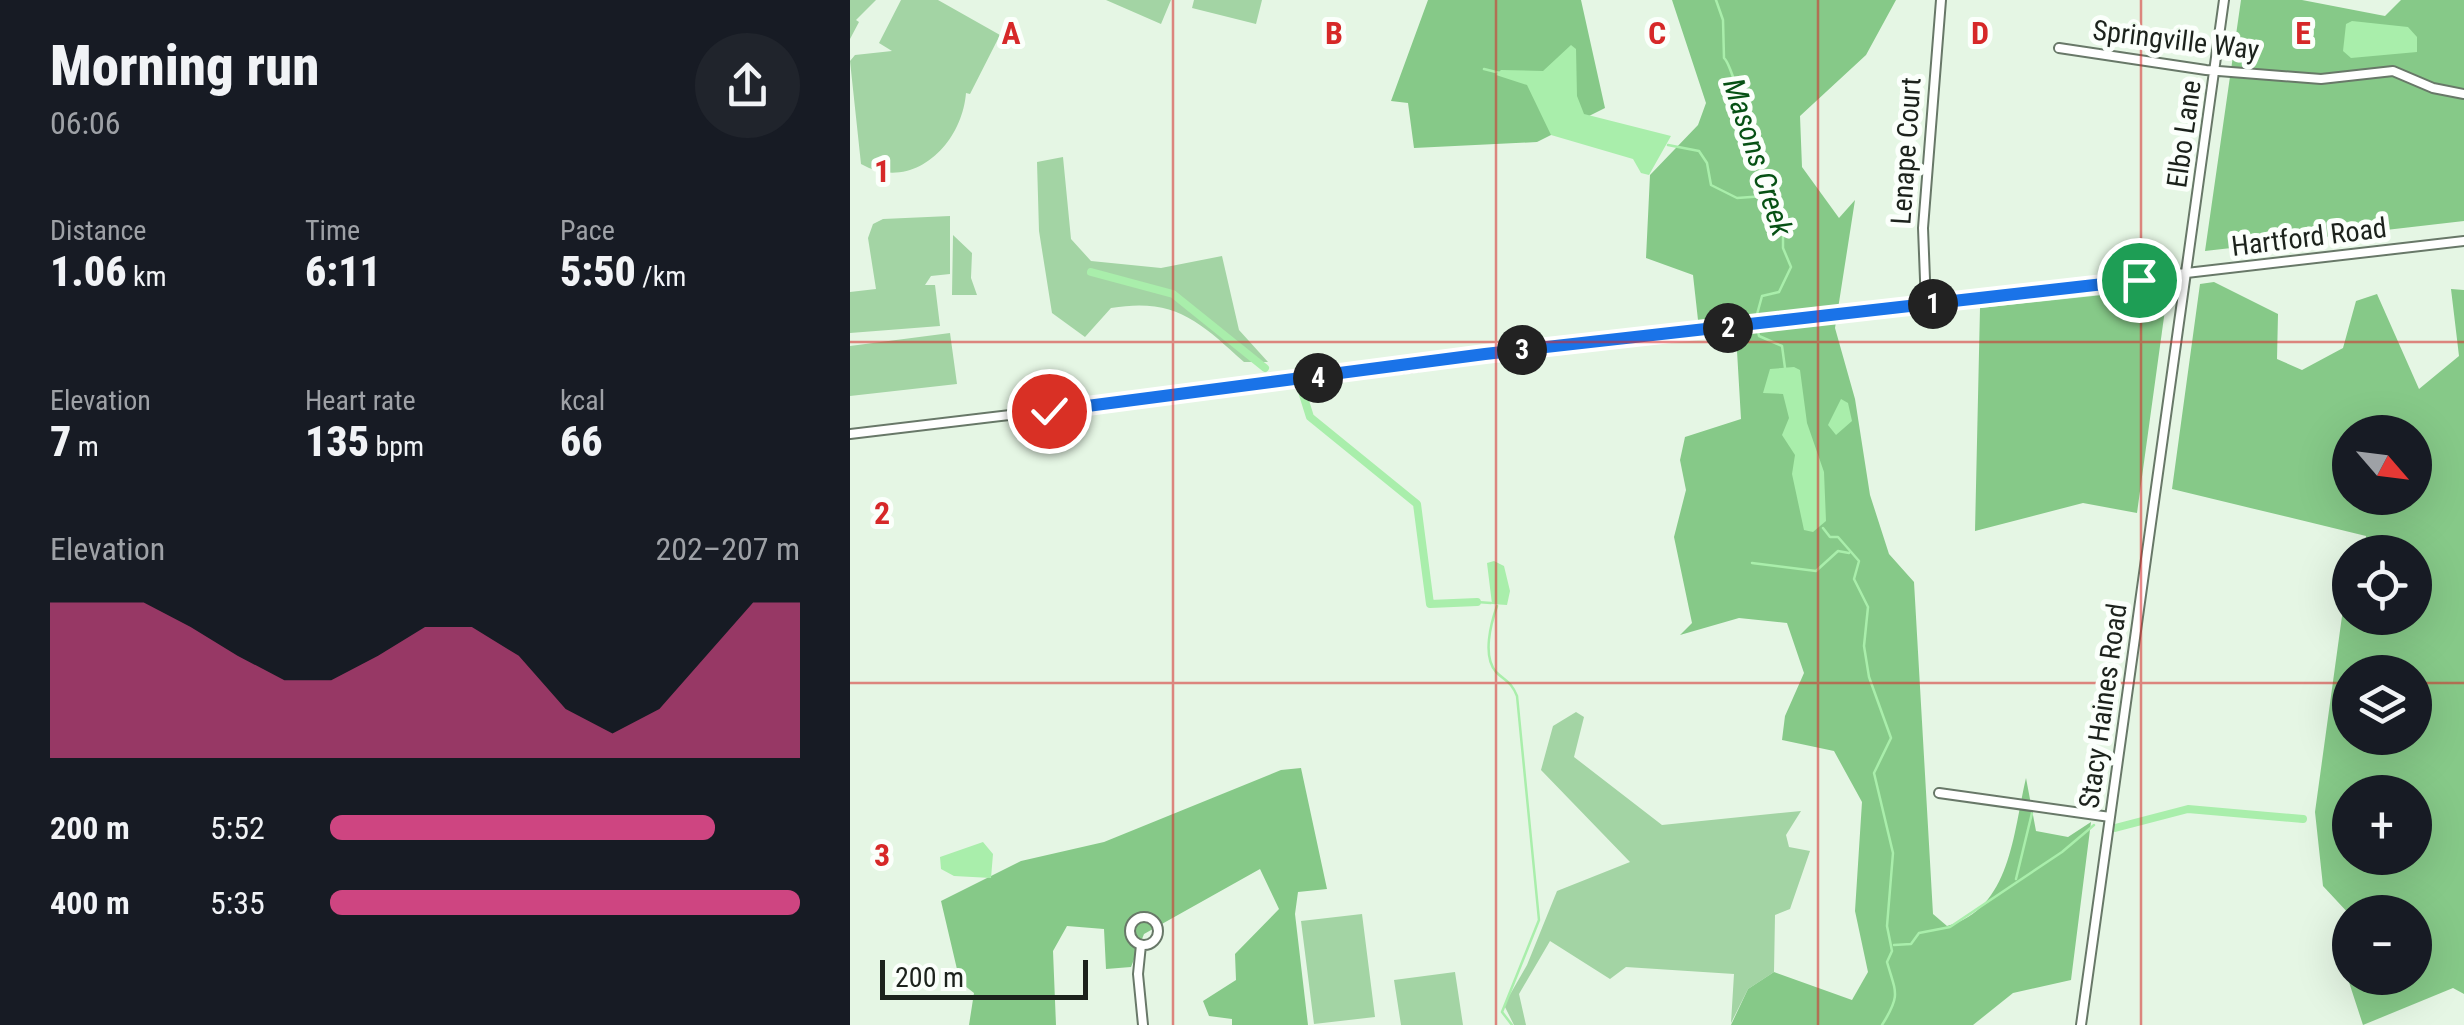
<!DOCTYPE html>
<meta charset="utf-8">
<style>
body{margin:0;font-family:"Roboto Condensed",sans-serif;background:#20242c;color:#f1f3f6;height:100vh;display:flex;flex-direction:column;font-size:38px;white-space:nowrap}
*{box-sizing:border-box;margin:0}
p{font-size:32px;color:#9ea1a6}
.icon{flex:none;width:55px;height:55px;fill:none;stroke:currentColor;stroke-width:2;stroke-linecap:round;stroke-linejoin:round}
.map{position:relative;flex:1;overflow:hidden}
.sheet{display:flex;flex-direction:column;background:#171b24;width:850px}
.sheet>*{flex:none}
.needle{width:65px;rotate:118deg}
.tools{position:absolute;left:1482px;top:415px;display:grid;gap:20px}
.tools a{display:grid;place-items:center;width:100px;height:100px;border-radius:50%;background:#171b24;box-shadow:0 10px 40px #0002;font-size:50px}
.scale{position:absolute;left:30px;bottom:25px;width:208px;box-sizing:border-box;padding-left:10px;border:5px solid #1c221c;border-top:0;font-size:28px;line-height:35px;white-space:nowrap;color:#1c221c;-webkit-text-stroke:8px #fbfffb;paint-order:stroke}
.pin{position:absolute;display:grid;place-items:center;width:85px;height:85px;color:#fff;margin:-42px;border:5px solid #fff;border-radius:50%;box-shadow:0 2px 10px #0007}
.km{position:absolute;width:50px;height:50px;margin:-25px;border-radius:50%;background:#222;color:#fff;font-size:28px;line-height:50px;text-align:center}
.round{display:grid;place-items:center;flex:none;width:105px;height:105px;border-radius:52px;background:#20242c}
.headline{display:flex;align-items:center;justify-content:space-between;height:170px;padding:0 50px}
h1{font-size:55px;font-weight:800;line-height:75px}
.figures{display:grid;grid-template-columns:repeat(3,1fr);gap:15px;height:170px;padding:10px 50px}
.figures div{display:grid;align-content:center}
.figures b{font-size:42px;font-weight:800}
.figures small{font-size:28px;font-weight:400}
.figures p{font-size:28px}
.chart{height:280px;padding:20px 50px}
.chart p{display:flex;justify-content:space-between}
.chart svg{width:100%;height:180px;margin-top:10px;fill:#ce4581;opacity:.7}
ul{padding:0 50px;list-style:none;font-size:32px}
li{display:grid;grid-template-columns:160px 120px 1fr;align-items:center;height:75px}
li i{height:25px;border-radius:12px;background:#ce4581}
main{display:flex;flex:1;min-height:0}
.map>svg:first-child{display:block}
.green{fill:#a3d4a4}
.forest{fill:#86c988;fill-rule:evenodd}
.water{fill:#a9eeab}
.lines{fill:none;stroke-linecap:round;stroke-linejoin:round}
.stream{stroke:#a9eeab;stroke-width:2.5}
.canal{stroke:#a9eeab;stroke-width:8}
.minor-casing{stroke:#687868;stroke-width:12}
.minor{stroke:#fff;stroke-width:8}
.route-casing{stroke:#fff;stroke-width:20}
.route{stroke:#1a73e8;stroke-width:12}
.grid{fill:none;stroke:#d62828;stroke-width:2.5;stroke-opacity:0.55}
.labels{text-anchor:middle;dominant-baseline:central;stroke-width:10;stroke-linejoin:round;paint-order:stroke}
.street-label{font-size:28px;fill:#1c221c;stroke:#fbfffb}
.water-label{font-size:30px;font-style:italic;fill:#065114;stroke:#fbfffb}
.grid-label{font-size:32px;text-anchor:middle;font-weight:bold;fill:#d62828;stroke:#fbfffb;stroke-width:10;stroke-linejoin:round;paint-order:stroke}
</style>
<main>
<section class="sheet">
<div class="headline"><div><h1>Morning run</h1><p>06:06</p></div><a class="round"><svg class="icon" aria-label="share" viewBox="0 0 24 24"><path d="M12 15V3M7 8l5-5 5 5M5 13v7h14v-7"/></svg></a></div>
<div class="figures">
<div><p>Distance</p><b>1.06<small> km</small></b></div>
<div><p>Time</p><b>6:11</b></div>
<div><p>Pace</p><b>5:50<small> /km</small></b></div>
</div>
<div class="figures">
<div><p>Elevation</p><b>7<small> m</small></b></div>
<div><p>Heart rate</p><b>135<small> bpm</small></b></div>
<div><p>kcal</p><b>66</b></div>
</div>
<div class="chart"><p><span>Elevation</span>202–207 m</p>
<svg viewBox="0 0 160 44" preserveAspectRatio="none"><path d="M0 44V6L10 6L20 6L30 12L40 19L50 25L60 25L70 19L80 12L90 12L100 19L110 32L120 38L130 32L140 19L150 6L160 6V44z"/></svg>
</div>
<ul>
<li><b>200 m</b>5:52<i style="width:82%"></i></li>
<li><b>400 m</b>5:35<i style="width:100%"></i></li>
</ul>
</section>
<div class="map">
<svg width="1614" height="1025" viewBox="0 0 1614 1025">
<rect width="100%" height="100%" fill="#e5f6e4"/>
<!-- green -->
<path class="green" d="M0 0H26L6 20 9 22 0 39Z
M51 0H88L150 35 120 94 116 93C112 144 63 193 11 164L0 61 5 55 42 51 29 43Z
M256 0H321L311 24Z
M344 0H412L406 24 342 8Z
M213 157 221 239 241 261 311 268 372 256 389 330 418 362H394C350 322 325 297 261 308L235 337 202 313 189 231 187 162Z
M100 216V274L81 276 75 285H85L90 326 0 333V292L26 289 18 238 23 224 33 219Z
M103 235 122 253 121 278 127 295H102Z
M100 333 107 384 0 396V346Z
M726 712 734 717 724 757 812 825 951 811 936 835 939 847 960 851 940 909 925 915 924 972 898 989 881 1023 884 974 776 967 760 979 700 941 669 994 676 1025H664L654 1005 677 965 707 891 780 862 691 770 703 726Z
M512 914 525 1017 464 1024 451 921Z
M605 972 613 1025H551L544 980Z"/>
<!-- forest -->
<path class="forest" d="M578 0H731L755 108 687 142 564 148 558 103 541 101Z
M822 0H1046L1016 55 950 116 952 167 989 218 1005 200 985 328 1005 399 1020 495 1039 554 1064 582 1083 914 1097 926C1161 909 1163 833 1176 778L1186 831 1218 837 1241 822 1221 980 1163 993 1123 1025H881L898 989 924 972 1002 1000 1018 972 1005 911 1012 802 984 751 932 740 935 716 954 673 937 623 889 618 830 635 842 623 824 537 836 490 830 460 835 437 891 419 887 351 877 345 890 324 849 329 843 275 796 258 800 175 848 125 856 103Z
M1391 0H1452L1535 16 1551 0H1614V221L1355 251Z
M1364 282 1428 314 1427 359 1452 370 1493 348 1506 301 1527 294 1569 389 1609 356 1601 289 1614 290V994L1603 988 1513 1025 1495 970 1500 949V978H1565V912L1500 915 1473 886 1465 812 1493 609 1500 618H1565V552H1517L1516 536 1322 489 1350 284ZM1565 432V498H1500V432ZM1500 672H1565V738H1500ZM1565 792V858H1500V792Z
M1318 288 1287 513 1233 503 1125 531 1130 308Z
M451 768 477 889 448 892 445 914 458 1025H382V1019L359 1016 353 1001 386 980 385 954 429 909 410 869 294 934 281 967 256 969 254 929 217 926 203 951 206 1025H119L124 993 110 982 91 901 171 861 254 842 431 770Z"/>
<!-- water -->
<path class="water" d="M1502 21 1558 27 1567 37V52L1501 58 1493 51 1496 24Z
M721 45 726 49 727 96 734 114 821 136 799 175 791 173 783 159 701 135 677 85 646 75 651 70 693 71Z
M944 367 950 370 957 423 974 472 976 521 963 532 954 530 942 474 945 455 932 435 939 418 933 394 913 393 920 369Z
M991 399 998 403 1002 421 986 435 978 425Z
M644 561 654 566 660 591 657 605 642 604 637 563Z
M133 842 143 854 141 878 104 876 91 869 90 857Z"/>
<g class="lines">
<!-- stream -->
<path class="stream" d="M866 0 873 20 874 58C884 65 910 174 917 196L923 197 921 217 933 226V248L941 267 929 292 912 296 906 318
M634 69 650 73
M818 145 849 151 857 163 861 185 887 198 915 196
M907 326 909 336 932 346 935 368
M973 528 980 537H988L1009 561 1004 579 1018 607 1014 646 1019 677 1041 738 1024 773 1043 853 1037 926 1042 951 1037 962C1046 993 1051 995 1032 1025
M902 563 966 571 988 551 999 553
M627 602 641 603
M647 606C641 623 632 656 646 672 656 682 661 681 667 696L689 920 652 1012 662 1025
M1166 879 1182 813
M1044 945 1061 944 1069 933 1100 927 1212 852 1244 825"/>
<!-- canal -->
<path class="canal" d="M241 272 323 294 415 368
M449 382 460 417 567 504 580 604 627 602
M1265 828 1338 809 1453 819"/>
<!-- minor casing -->
<g class="minor-casing">
<path id="minor" d="M1209 48 1356 70 1471 79 1543 71 1583 88 1614 94
M1076 305 1073 228 1091 0
M0 434 563 367 635 354 1614 241
M1089 793 1260 817
M280 931a14 14 0 1 1 28 0a14 14 0 1 1-28 0Z
M291 945 288 974 293 1025
M1231 1025 1374 0"/>
</g>
<!-- minor -->
<use href="#minor" class="minor"/>
</g>
<g class="lines">
<!-- route casing -->
<g class="route-casing">
<path id="route" d="M199 411 635 354 1289 280"/>
</g>
<!-- route -->
<use href="#route" class="route"/>
</g>
<!-- grid -->
<path class="grid" d="M323 0V1025M646 0V1025M968 0V1025M1291 0V1025M0 342H1614M0 683H1500M1565 683H1614"/>
<g class="labels">
<!-- street labels -->
<g class="street-label">
<text transform="translate(1326 40) rotate(7)">Springville Way</text>
<text transform="translate(1334 134) rotate(-82)">Elbo Lane</text>
<text transform="translate(1056 151) rotate(-86)">Lenape Court</text>
<text transform="translate(1459 237) rotate(-7)">Hartford Road</text>
<text transform="translate(1253 706) rotate(-82)">Stacy Haines Road</text>
</g>
<!-- water labels -->
<g class="water-label">
<text transform="translate(908 157) rotate(72)">Masons Creek</text>
</g>
</g>
<g class="grid-label">
<text x="161" y="44">A</text>
<text x="484" y="44">B</text>
<text x="807" y="44">C</text>
<text x="1130" y="44">D</text>
<text x="1453" y="44">E</text>
<text x="32" y="182">1</text>
<text x="32" y="524">2</text>
<text x="32" y="866">3</text>
</g>
</svg>
<div class="tools">
<a><svg class="needle" viewBox="-14 -14 28 28"><path d="M0-13l5 13h-10z" fill="#e53935"/><path d="M0 13l5-13h-10z" fill="#9ea1a6"/></svg></a>
<a><svg class="icon" aria-label="locate" viewBox="0 0 24 24"><circle cx="12" cy="12" r="6"/><path d="M12 2v4M12 18v4M2 12h4M18 12h4"/></svg></a>
<a><svg class="icon" aria-label="layers" viewBox="0 0 24 24"><path d="M12 4l9 5-9 5-9-5zM3 14l9 5 9-5"/></svg></a>
<a>+</a>
<a>−</a>
</div>
<div class="scale">200 m</div>
<div class="pin" style="left:1289px;top:280px;background:#1e9e55"><svg class="icon" aria-label="arrive" viewBox="0 0 24 24"><path d="M6 21V4h12l-3 4 3 4H6"/></svg></div>
<div class="pin" style="left:199px;top:411px;background:#d93025"><svg class="icon" aria-label="check" viewBox="0 0 24 24"><path d="M5 12l5 5 9-10"/></svg></div>
<b class="km" style="left:1083px;top:304px">1</b>
<b class="km" style="left:878px;top:328px">2</b>
<b class="km" style="left:672px;top:350px">3</b>
<b class="km" style="left:468px;top:378px">4</b>
</div>
</main>
